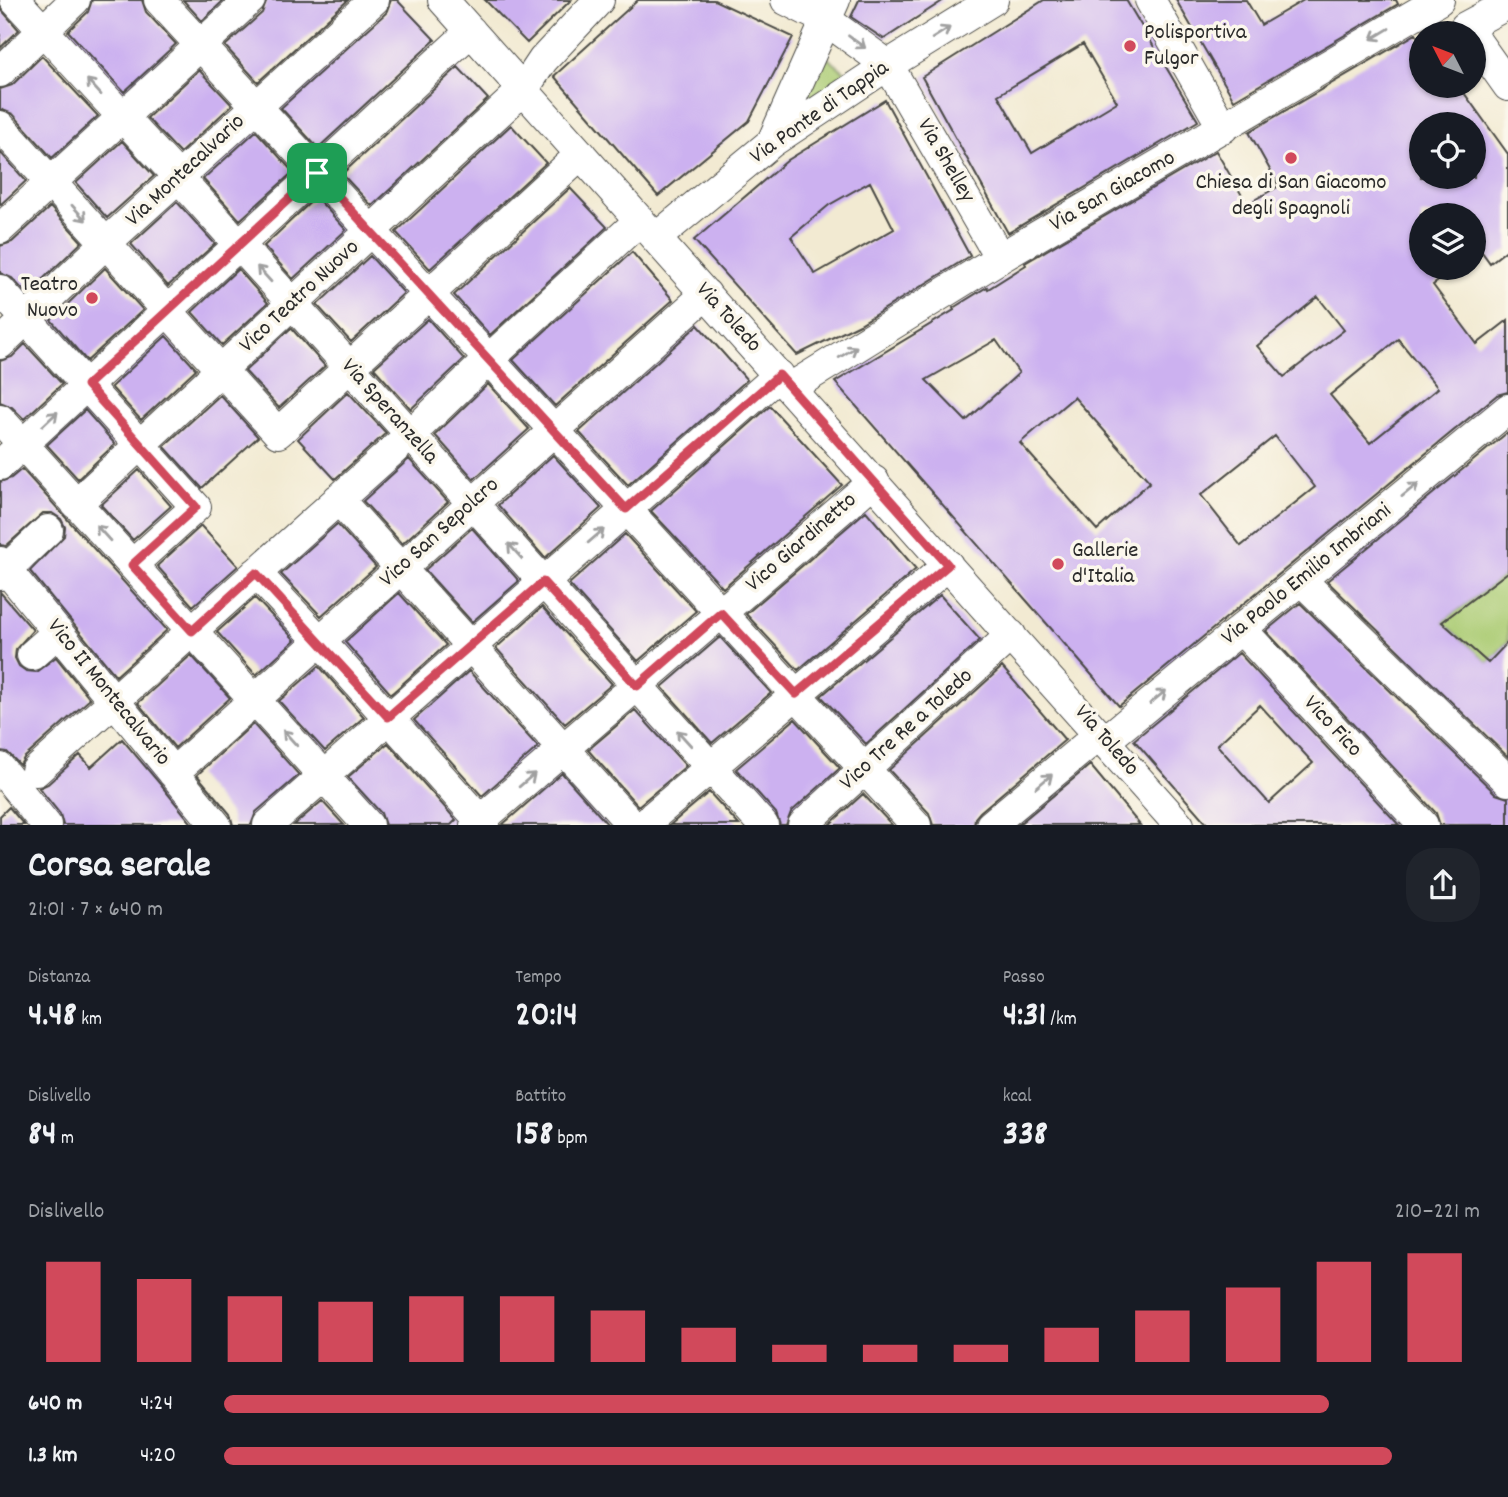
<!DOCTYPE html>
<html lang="it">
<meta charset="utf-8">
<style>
body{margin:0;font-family:Dekko,sans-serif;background:#20242c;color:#f1f3f6;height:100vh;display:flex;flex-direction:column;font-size:26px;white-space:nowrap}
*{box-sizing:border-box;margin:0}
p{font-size:23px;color:#9ea1a6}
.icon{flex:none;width:38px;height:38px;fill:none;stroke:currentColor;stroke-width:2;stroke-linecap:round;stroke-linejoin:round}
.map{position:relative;height:825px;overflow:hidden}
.side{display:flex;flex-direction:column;background:#171b24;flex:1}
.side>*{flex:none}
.needle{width:46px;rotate:312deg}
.controls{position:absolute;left:1409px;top:21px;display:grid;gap:14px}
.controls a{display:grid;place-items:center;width:77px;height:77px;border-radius:50%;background:#171b24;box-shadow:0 2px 5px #0004;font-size:35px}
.pin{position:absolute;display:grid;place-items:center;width:60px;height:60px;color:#fff;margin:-30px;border-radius:14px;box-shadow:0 4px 10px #0006}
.round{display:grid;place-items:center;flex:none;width:74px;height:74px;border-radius:28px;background:#20242c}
.overview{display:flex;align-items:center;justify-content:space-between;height:119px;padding:0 28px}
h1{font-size:38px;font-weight:800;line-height:52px}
.figures{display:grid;grid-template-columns:repeat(3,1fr);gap:10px;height:119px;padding:7px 28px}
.figures div{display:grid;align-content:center}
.figures b{font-size:35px;font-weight:800}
.figures small{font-size:19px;font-weight:400}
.figures p{font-size:19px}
.chart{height:196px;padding:14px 28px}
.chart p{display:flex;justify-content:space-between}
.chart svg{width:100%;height:126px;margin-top:7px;stroke:#d1495b;stroke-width:6}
ul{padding:0 28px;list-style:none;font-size:23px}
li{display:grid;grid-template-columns:112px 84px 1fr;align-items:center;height:52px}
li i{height:18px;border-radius:9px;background:#d1495b}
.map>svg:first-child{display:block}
.green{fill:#accc74;stroke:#6c7c50;stroke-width:2}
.building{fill:#ccb1f0;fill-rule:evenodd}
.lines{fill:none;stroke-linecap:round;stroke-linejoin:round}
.street-casing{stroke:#494844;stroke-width:32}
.street{stroke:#fff;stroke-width:30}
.oneway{stroke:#a0a0a0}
.route-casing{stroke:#fff;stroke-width:14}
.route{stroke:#d1495b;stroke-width:9}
.poi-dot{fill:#d1495b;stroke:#fbf7ec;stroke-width:2.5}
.labels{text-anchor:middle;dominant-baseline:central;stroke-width:7;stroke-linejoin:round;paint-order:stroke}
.poi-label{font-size:23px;fill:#2b2b2b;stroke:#fbf7ec;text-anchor:start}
.street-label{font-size:23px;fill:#2b2b2b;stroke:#fbf7ec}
</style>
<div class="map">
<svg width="1508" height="825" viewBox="0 0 1508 825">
<rect width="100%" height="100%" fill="#fbf7ec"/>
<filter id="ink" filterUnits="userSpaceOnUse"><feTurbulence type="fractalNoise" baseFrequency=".0143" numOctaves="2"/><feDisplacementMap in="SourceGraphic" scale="14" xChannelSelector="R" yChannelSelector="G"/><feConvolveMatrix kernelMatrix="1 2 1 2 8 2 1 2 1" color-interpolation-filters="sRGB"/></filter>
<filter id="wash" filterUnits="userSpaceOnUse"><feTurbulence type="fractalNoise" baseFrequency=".00686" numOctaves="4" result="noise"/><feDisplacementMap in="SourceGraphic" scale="28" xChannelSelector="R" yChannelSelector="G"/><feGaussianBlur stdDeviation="1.57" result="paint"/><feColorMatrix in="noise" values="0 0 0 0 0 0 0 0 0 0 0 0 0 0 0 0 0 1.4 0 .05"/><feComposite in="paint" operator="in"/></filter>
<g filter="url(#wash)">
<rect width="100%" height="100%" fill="#f2ead2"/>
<!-- green -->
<path class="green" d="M824 55 849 75 795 114Z
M1508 572V642L1488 663 1442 622Z"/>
<g id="blocks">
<!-- building -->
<path class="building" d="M92 0H142L146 12 176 44 124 92 68 31 88 12Z
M183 0H224L202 21Z
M267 0H348L258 82 225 46 262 13Z
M391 0H397L435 40 318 148 281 108 386 13Z
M485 0H571L527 43Z
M638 0H714L793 37 749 121 658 196 554 76Z
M859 0H944L884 39 851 17Z
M1044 0H1126L1198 121 1008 233 922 77ZM1083 44 1117 102 1032 153 998 95Z
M1176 0H1246L1261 25 1304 0H1396L1398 4 1234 100Z
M0 8 19 30 0 48Z
M1416 34 1421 43V86H1459L1508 154V249L1490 263 1474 241V215H1421V268H1456L1433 285 1477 344 1508 320V392L1497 395 1119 706 835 382 954 310 953 308 987 287 988 289 1026 265 1025 263 1216 151 1247 204 1279 186 1249 132ZM1421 124H1474V177H1421ZM1318 297 1344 330 1284 377 1257 346ZM1398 339 1438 388 1370 443 1330 395ZM996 340 1019 373 966 421 926 380ZM1074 397 1150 482 1097 530 1020 443ZM1275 436 1315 487 1241 546 1201 495Z
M42 56 98 116 52 158 13 114 0 109V89L12 85Z
M458 67 488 99 372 206 342 174Z
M199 70 232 105 180 153 147 118Z
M885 100 970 256 860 324 797 355 694 240 788 160ZM870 182 894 229 815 274 791 237 829 205Z
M511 125 546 163 430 269 396 232Z
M256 131 293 172 240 220 203 179Z
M122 141 154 176 107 218 76 183Z
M0 152 26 181 0 205Z
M570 188 607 227 490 335 454 295Z
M316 197 346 230 293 279 264 246Z
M177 202 215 244 168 286 131 244Z
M50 207 82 242 27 294 12 278 0 273V246L12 242Z
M632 252 673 300 555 406 513 360Z
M370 256 404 293 351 342 317 305Z
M105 268 143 310 87 361 51 320Z
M238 269 268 303 222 345 192 312Z
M428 319 464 359 411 409 374 368Z
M698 325 747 380 628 485 579 432Z
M291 328 325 366 279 408 245 371Z
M166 336 196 369 141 420 111 387Z
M25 344 62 384 24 419 12 407 0 402V361L12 357Z
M488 384 529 429 474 479 435 435Z
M348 392 386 433 335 479 298 439Z
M220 395 258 437 202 488 164 446Z
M770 406 842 485 723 588 651 511Z
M85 410 115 444 78 479 47 445Z
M1508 432V572L1442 622 1488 663 1508 642V757L1327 581Z
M553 455 601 508 545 558 498 505Z
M409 459 448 502 402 544 363 501Z
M22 469 167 630 116 676 30 571 64 536 65 527 61 519 52 513H43L6 546 0 545V482L11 478Z
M139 470 171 506 133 540 101 505Z
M866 511 916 569 798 670 746 614Z
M337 524 376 567 321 616 281 574Z
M201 526 238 566 193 606 157 566Z
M472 528 519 581 472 622 425 570Z
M625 534 696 611 638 661 569 584Z
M0 592 33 630 16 649 15 658 19 666 26 671 36 672 56 657 90 699 24 758 20 765 7 752 0 751Z
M399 593 446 645 391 694 345 642Z
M940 595 980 640 866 744 821 696Z
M255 598 295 640 256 675 217 632Z
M1300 603 1496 794 1508 798V825H1440L1436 813 1266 631Z
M542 607 612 684 565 724 496 648Z
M720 637 771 693 712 743 662 687Z
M1239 653 1399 825H1208L1134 740ZM1260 705 1313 763 1269 803 1217 745Z
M191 655 230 698 175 748 138 703Z
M319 666 364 717 325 751 279 701Z
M1002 667 1065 740 980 812 975 818 974 825H933L929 813 889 770Z
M469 671 538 747 482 796 414 720Z
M635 710 686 766 638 806 588 750Z
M795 719 840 768 791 812 786 825H780L776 813 736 769Z
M253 724 299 775 256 812 251 825H233L230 814 197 775Z
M122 739 160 784 193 825H63L60 814 39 788 48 784 80 755 91 767Z
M388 743 456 820 451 825H385L381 813 348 777Z
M1090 765 1140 825H1018Z
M562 773 608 825H502Z
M709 792 739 825H670Z
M863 794 892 825H829Z
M322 801 344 825H294Z
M9 807 24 825H0V816Z"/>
</g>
</g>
<g filter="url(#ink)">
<use href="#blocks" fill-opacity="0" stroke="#494844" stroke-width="2"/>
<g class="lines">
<!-- street casing -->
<g class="street-casing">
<path id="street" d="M15 0 179 178 763 825
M159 0 916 825
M443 0 1179 825
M786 0 826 20 888 65 1000 258
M1150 0 1223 128
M1465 27 1508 4
M1474 38 1508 86
M0 72 75 0
M0 126 278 433 581 154
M772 142 835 0
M0 229 250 0
M656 238 772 142 888 65 993 0
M0 290 196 507 132 565
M0 344 106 243 374 0
M790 388 1000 258 1439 0
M0 419 368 825
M0 465 471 31
M338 499 632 825
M76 504 523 90 543 60 599 0
M0 562 216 825
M256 573 320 641 484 825
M0 575 48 530
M1301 580 1508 781
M1241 629 1423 825
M32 655 58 632
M1106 740 1508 409
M0 768 46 825
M36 771 410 435 489 359 640 220
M173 773 706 294
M268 825 779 375
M475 825 874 481
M643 825 948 565
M803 825 1011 635
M991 825 1100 734"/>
</g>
<!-- street -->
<use href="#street" class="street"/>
</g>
<!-- one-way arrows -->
<defs><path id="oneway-shaft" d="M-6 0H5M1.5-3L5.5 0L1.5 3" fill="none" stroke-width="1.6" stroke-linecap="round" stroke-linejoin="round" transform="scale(1.75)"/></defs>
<g class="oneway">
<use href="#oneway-shaft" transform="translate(941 33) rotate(-32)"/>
<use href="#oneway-shaft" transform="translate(1380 34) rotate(149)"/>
<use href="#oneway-shaft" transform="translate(857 42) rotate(36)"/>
<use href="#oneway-shaft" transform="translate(94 87) rotate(-132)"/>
<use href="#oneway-shaft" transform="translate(79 213) rotate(48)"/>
<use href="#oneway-shaft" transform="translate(264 274) rotate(-132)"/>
<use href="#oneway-shaft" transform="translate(848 352) rotate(-32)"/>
<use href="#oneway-shaft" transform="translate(50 419) rotate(-43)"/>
<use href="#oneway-shaft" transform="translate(1410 490) rotate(-39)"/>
<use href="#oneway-shaft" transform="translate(103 533) rotate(-132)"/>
<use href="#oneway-shaft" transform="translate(596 536) rotate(-41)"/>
<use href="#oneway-shaft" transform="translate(515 551) rotate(-132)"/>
<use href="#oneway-shaft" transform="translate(1158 697) rotate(-39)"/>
<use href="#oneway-shaft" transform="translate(290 738) rotate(-132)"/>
<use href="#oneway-shaft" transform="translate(684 738) rotate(-132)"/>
<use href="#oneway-shaft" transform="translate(527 780) rotate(-41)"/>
<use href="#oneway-shaft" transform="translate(1044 781) rotate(-40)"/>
</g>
</g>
<g class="lines" filter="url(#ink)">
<!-- route casing -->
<g class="route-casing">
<path id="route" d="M317 173 626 509 779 375 948 565 796 694 721 613 637 686 543 582 388 717 256 573 192 631 132 565 196 507 87 385Z"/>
</g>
<!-- route -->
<use href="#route" class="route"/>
</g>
<!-- markers -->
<g class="poi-dot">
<circle cx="1130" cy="46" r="7"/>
<circle cx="1291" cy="158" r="7"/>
<circle cx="92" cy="298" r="7"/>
<circle cx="1058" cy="564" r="7"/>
</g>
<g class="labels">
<!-- poi labels -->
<g class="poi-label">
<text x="1144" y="33">Polisportiva<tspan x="1144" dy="26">Fulgor</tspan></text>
<text x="1291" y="183" text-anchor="middle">Chiesa di San Giacomo<tspan x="1291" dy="26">degli Spagnoli</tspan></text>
<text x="78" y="285" text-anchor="end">Teatro<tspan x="78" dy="26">Nuovo</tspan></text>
<text x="1072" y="551">Gallerie<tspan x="1072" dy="26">d'Italia</tspan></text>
</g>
<!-- street labels -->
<g class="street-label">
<text transform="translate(820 113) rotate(-35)">Via Ponte di Tappia</text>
<text transform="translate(945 161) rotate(60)">Via Shelley</text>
<text transform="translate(186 171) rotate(-43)">Via Montecalvario</text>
<text transform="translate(1113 192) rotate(-30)">Via San Giacomo</text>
<text transform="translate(300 297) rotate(-43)">Vico Teatro Nuovo</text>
<text transform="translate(728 318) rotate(48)">Via Toledo</text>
<text transform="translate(389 412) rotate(48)">Via Speranzella</text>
<text transform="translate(440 533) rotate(-42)">Vico San Sepolcro</text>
<text transform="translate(802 543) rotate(-41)">Vico Giardinetto</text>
<text transform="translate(1307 575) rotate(-39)">Via Paolo Emilio Imbriani</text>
<text transform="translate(108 693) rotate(51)">Vico II Montecalvario</text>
<text transform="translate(1332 727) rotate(47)">Vico Fico</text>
<text transform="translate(907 730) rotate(-42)">Vico Tre Re a Toledo</text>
<text transform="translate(1106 741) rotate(49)">Via Toledo</text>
</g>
</g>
</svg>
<div class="controls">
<a><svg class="needle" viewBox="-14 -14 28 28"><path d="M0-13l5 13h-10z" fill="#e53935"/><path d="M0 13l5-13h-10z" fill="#9ea1a6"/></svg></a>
<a><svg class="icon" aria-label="locate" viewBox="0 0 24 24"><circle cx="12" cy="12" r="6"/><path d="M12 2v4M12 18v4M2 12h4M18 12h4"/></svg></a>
<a><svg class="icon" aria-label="layers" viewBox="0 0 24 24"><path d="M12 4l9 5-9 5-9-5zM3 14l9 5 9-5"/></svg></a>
</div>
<div class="pin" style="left:317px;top:173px;background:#1e9e55"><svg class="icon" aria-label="arrive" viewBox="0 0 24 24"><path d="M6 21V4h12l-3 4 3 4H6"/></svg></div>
</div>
<section class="side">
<div class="overview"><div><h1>Corsa serale</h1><p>21:01 · 7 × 640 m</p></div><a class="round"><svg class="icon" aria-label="share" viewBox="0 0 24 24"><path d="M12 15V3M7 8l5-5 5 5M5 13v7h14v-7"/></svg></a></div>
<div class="figures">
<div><p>Distanza</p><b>4.48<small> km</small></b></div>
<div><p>Tempo</p><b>20:14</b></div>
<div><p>Passo</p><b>4:31<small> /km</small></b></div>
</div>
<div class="figures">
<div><p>Dislivello</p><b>84<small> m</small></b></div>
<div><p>Battito</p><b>158<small> bpm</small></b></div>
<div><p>kcal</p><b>338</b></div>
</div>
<div class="chart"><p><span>Dislivello</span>210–221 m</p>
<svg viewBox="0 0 160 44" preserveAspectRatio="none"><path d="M5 44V9M15 44V15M25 44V21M35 44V23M45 44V21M55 44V21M65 44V26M75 44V32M85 44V38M95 44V38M105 44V38M115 44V32M125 44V26M135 44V18M145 44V9M155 44V6"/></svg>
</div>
<ul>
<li><b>640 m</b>4:24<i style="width:88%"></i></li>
<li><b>1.3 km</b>4:20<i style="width:93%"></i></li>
</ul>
</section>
